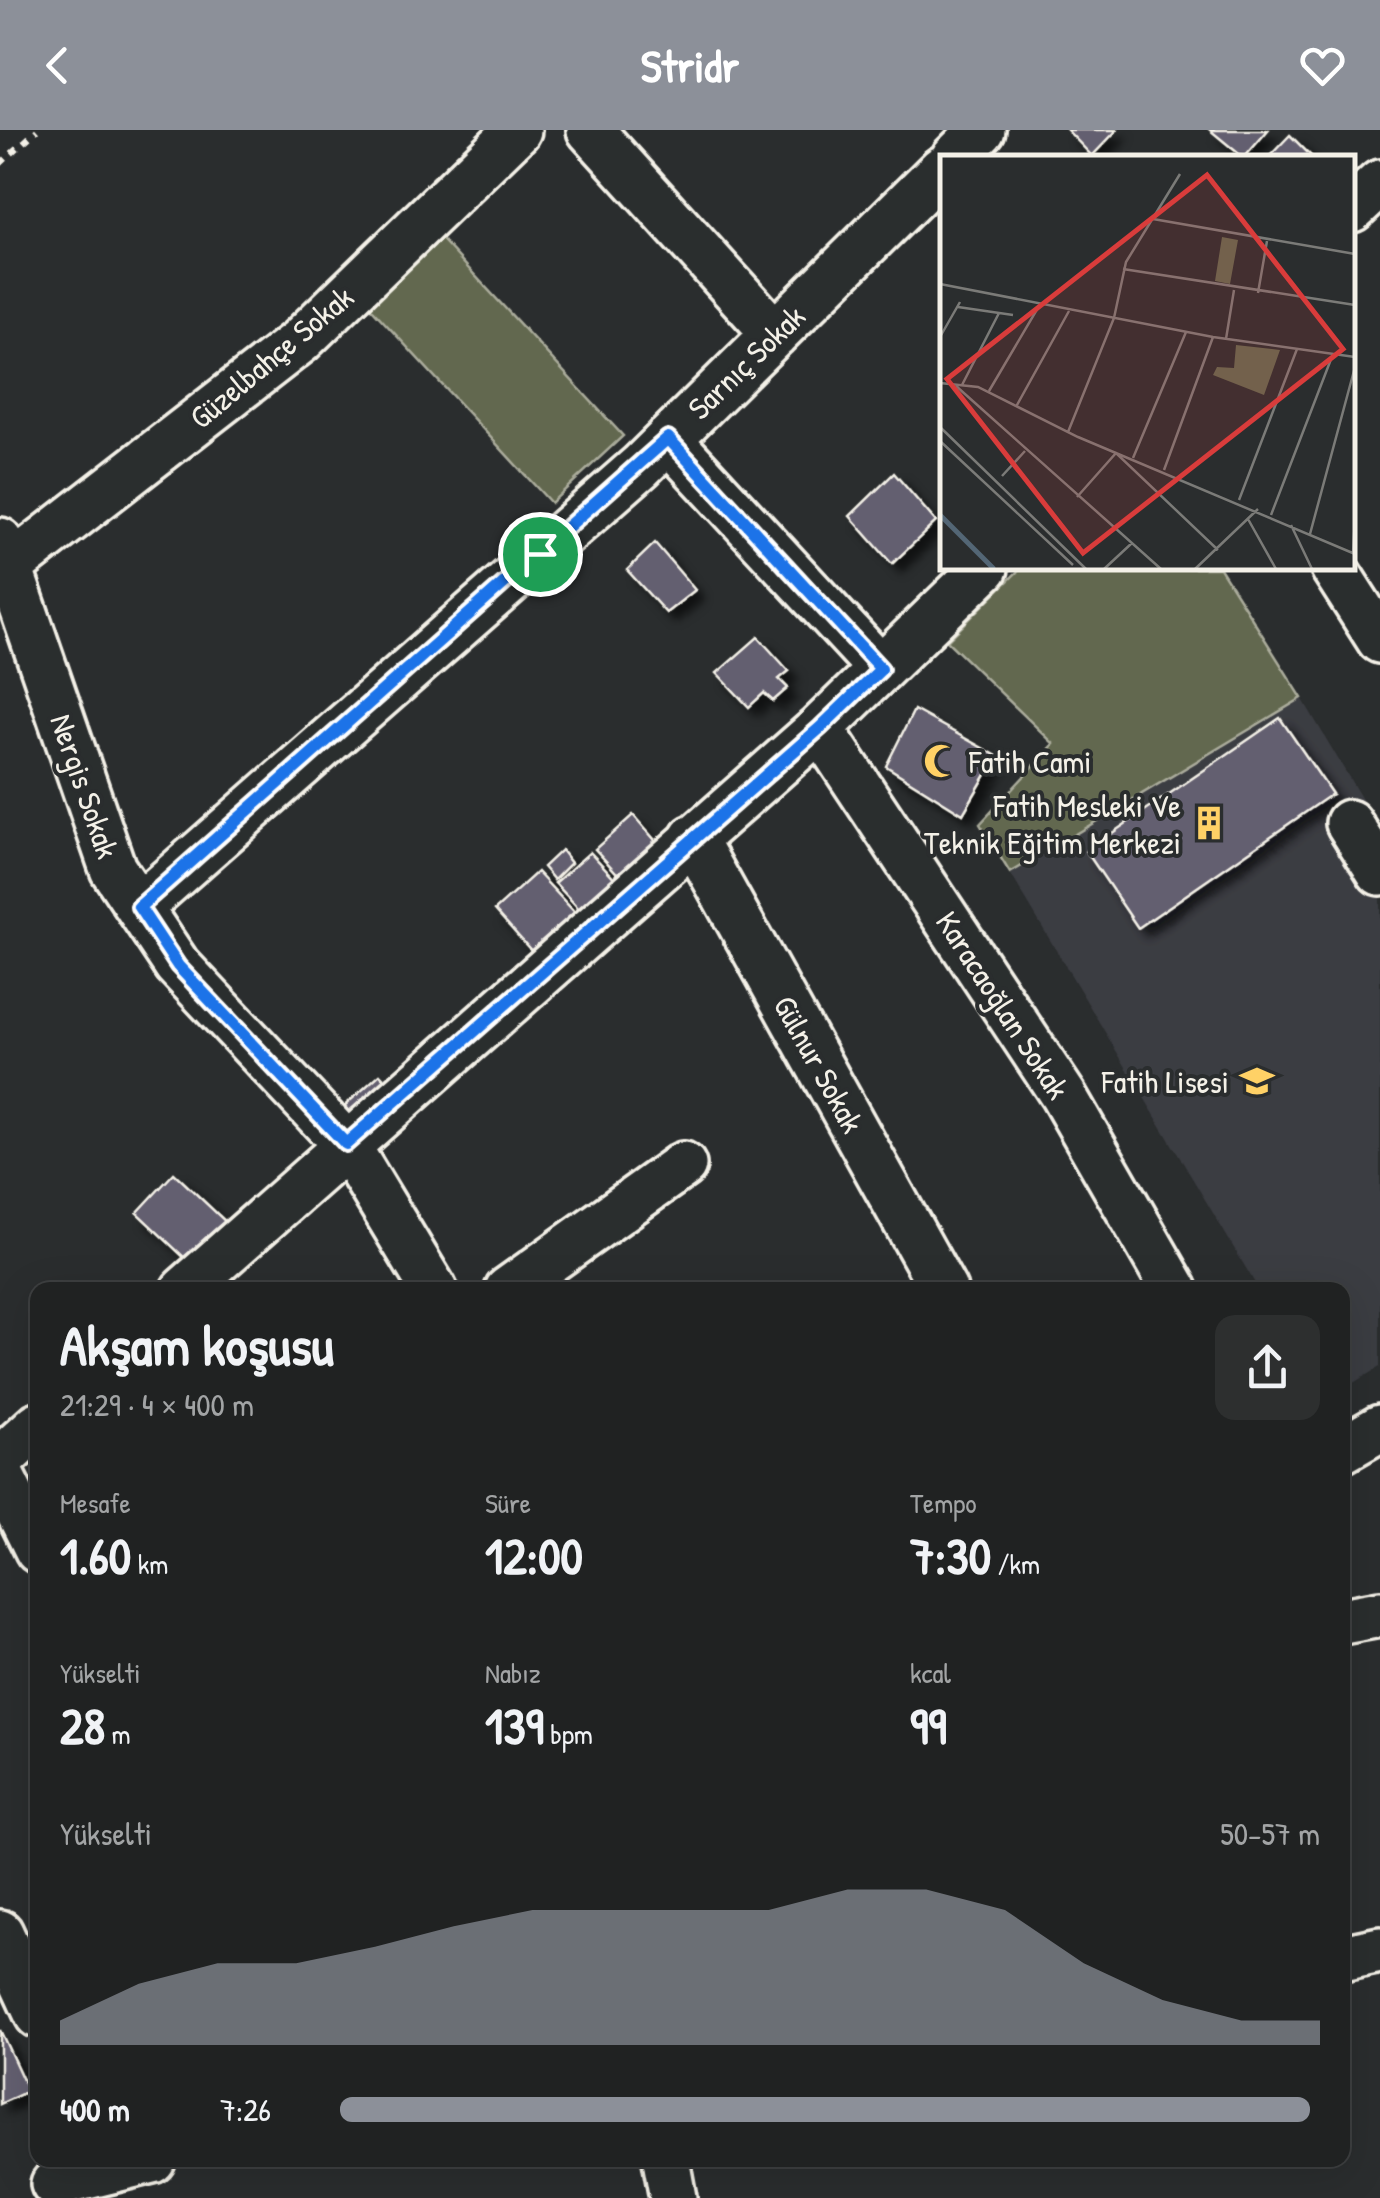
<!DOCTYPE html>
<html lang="tr">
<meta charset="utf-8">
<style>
body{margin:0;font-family:"Patrick Hand",sans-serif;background:#2d2f2f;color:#f1f3f6;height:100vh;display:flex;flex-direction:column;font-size:38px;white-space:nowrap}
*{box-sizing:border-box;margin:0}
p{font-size:32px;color:#a2a4a5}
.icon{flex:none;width:55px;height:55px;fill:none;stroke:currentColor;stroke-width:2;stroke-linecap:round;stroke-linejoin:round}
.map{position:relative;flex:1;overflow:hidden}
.panel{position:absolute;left:30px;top:1152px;width:1320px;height:885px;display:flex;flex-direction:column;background:#202222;border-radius:20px;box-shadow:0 10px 40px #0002,0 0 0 2px #3d3f40}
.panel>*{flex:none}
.pin{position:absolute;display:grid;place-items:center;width:85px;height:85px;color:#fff;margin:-42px;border:5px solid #fff;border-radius:50%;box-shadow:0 2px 10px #0007}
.round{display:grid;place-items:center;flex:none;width:105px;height:105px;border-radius:20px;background:#2d2f2f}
.headline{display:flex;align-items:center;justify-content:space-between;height:170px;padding:0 30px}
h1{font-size:55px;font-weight:700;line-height:75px}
.stats{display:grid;grid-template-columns:repeat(3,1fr);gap:15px;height:170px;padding:10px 30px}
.stats div{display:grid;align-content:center}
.stats b{font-size:50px;font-weight:700}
.stats small{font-size:28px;font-weight:400}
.stats p{font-size:28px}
.chart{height:280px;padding:20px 30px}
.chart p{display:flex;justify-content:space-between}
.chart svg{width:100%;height:180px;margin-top:10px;fill:#8c9099;opacity:.7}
ul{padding:0 30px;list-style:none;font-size:32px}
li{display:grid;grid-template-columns:160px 120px 1fr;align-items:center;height:75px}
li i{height:25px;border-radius:12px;background:#8c9099}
header{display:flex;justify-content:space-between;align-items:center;height:130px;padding:0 30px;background:#8c9099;color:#fff;font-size:45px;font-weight:700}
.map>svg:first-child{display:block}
.built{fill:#3b3c42}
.green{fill:#62684f;stroke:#abac9c;stroke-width:2.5}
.building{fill:#645e6f;stroke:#f4f1e8;stroke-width:2.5;filter:url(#shadow)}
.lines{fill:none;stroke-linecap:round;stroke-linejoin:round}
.minor-casing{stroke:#f4f1e8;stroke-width:52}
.path{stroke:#f4f1e8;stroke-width:6;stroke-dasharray:8 8;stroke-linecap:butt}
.minor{stroke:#2a2d2e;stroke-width:45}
.route-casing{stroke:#fff;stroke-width:20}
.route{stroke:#1a73e8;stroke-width:12}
.labels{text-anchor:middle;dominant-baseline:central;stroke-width:8;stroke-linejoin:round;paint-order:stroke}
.street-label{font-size:32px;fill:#f4f1e8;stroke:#2a2d2e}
.poi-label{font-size:32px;fill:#f4f1e8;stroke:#2a2d2e;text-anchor:end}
.inset-river{fill:none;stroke:#536675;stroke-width:5}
.inset-road{fill:none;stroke:#7b7b78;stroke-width:2.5}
.view{fill:#d93c3b;fill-opacity:0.15;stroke:#d93c3b;stroke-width:5}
.inset-edge{fill:none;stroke:#f4f1e8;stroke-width:5}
</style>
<header><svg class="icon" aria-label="back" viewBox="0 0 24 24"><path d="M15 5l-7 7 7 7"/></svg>Stridr<svg class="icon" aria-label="heart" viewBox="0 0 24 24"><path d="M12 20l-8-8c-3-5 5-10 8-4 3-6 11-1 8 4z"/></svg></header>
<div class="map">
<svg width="1380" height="2068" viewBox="0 0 1380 2068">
<defs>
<filter id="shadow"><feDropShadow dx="9" dy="9" stdDeviation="5" flood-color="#0009"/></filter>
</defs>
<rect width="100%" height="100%" fill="#2a2d2e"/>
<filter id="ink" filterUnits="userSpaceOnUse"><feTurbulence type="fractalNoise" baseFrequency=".01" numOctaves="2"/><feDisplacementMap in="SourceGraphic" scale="20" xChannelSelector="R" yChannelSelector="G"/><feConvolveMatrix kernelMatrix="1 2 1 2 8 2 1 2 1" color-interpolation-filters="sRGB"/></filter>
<g filter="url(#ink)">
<!-- built -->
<path class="built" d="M1302 568 1380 700V1237L1343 1259 1342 1160H1259L1010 743Z"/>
<!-- green -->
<path class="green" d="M434 101 623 306 551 373 362 168Z
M1021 438H1220L1302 568 1010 743 980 694 1054 614 947 511Z"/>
<!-- building -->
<path class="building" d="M1067 0H1117L1092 26Z
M1210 0H1268L1244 28Z
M1290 5 1313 28H1268Z
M894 343 936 392 892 434 850 386Z
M655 413 695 460 666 483 627 440Z
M758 507 789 541 779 549 788 558 773 571 764 563 749 577 717 543Z
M914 580 997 626 963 684 886 636Z
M1280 588 1332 664 1138 798 1086 721Z
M633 685 668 725 624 751 595 719Z
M561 720 571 733 554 750 543 737Z
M590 722 619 753 583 783 555 753Z
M537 742 580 788 536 826 495 780Z
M380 944 397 962 358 996 342 978Z
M174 1043 228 1094 189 1132 137 1083Z
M0 1900 28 1961 0 1974Z"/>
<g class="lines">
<!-- minor casing -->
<g class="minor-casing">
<path id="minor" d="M590 0 775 204
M954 28 982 0
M1352 79 1380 53
M668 309 881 539
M0 411 113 739 177 835 346 1014 434 1160
M9 437 300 211 518 0
M1334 438 1380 510
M820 598 1063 965 1175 1160
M1349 693 1380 742
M693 708 944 1160
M139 777 641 336 942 39
M184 1160 820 598 985 438
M508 1160 683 1035
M1342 1320 1380 1298
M0 1330 38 1295
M0 1344 38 1420
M1342 1491 1380 1484
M0 1803 38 1885
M1342 1828 1380 1820
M666 2030 673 2068
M54 2054 152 2030"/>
</g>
<!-- path -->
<path class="path" d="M0 34 37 0"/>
<!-- minor -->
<use href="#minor" class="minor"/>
</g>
</g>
<g class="lines" filter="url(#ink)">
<!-- route casing -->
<g class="route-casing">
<path id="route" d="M668 308 881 539 820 598 346 1014 178 836 139 777Z"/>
</g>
<!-- route -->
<use href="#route" class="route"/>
</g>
<!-- icons -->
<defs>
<g id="mosque-bare" transform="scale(2.7)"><path d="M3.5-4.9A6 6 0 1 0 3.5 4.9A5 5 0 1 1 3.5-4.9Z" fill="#ffd166" stroke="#2a2d2e" stroke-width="2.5" paint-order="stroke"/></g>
<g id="building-bare" transform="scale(2.7)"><path d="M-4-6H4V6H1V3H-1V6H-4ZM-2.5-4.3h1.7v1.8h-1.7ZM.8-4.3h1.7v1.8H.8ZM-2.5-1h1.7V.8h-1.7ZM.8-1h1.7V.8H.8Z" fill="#ffd166" stroke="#2a2d2e" stroke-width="2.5" paint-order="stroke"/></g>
<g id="school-bare" transform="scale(2.7)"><path d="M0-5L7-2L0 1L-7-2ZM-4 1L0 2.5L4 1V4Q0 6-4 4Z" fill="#ffd166" stroke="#2a2d2e" stroke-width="2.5" paint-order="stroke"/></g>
</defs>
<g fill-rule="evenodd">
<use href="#mosque-bare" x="941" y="631"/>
<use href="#building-bare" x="1209" y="693"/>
<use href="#school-bare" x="1257" y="951"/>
</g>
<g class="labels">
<!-- street labels -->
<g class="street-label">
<text transform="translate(271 227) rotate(-40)">Güzelbahçe Sokak</text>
<text transform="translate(746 232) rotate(-44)">Sarnıç Sokak</text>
<text transform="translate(85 656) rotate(71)">Nergis Sokak</text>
<text transform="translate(1003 875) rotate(57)">Karacaoğlan Sokak</text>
<text transform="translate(819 934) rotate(61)">Gülnur Sokak</text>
</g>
<!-- poi labels -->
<g class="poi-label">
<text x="969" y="631" text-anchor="start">Fatih Cami</text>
<text x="1181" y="675">Fatih Mesleki Ve<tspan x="1181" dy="37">Teknik Eğitim Merkezi</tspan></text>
<text x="1229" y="951">Fatih Lisesi</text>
</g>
</g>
<!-- overview -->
<g transform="translate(940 25)">
<rect width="415" height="415" fill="#2a2d2e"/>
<path d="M282 82 298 85 290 129 275 126ZM296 190 340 195 324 240 273 220 277 212 294 213Z" fill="#62684f"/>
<path class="inset-river" d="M0 360 54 414"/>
<path class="inset-road" d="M213 64 415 99M183 114 415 150M0 129 273 182 415 202M318 138 327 86M18 152 73 160M0 182 20 147M286 184 294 135M0 228 38 232 138 282 415 399M22 230 59 158M16 231 221 414M49 236 99 151M77 250 129 156M0 272 146 414M128 277 174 163 186 107 240 19M0 286 133 410M193 303 246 177M224 315 273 182M62 321 85 296M137 342 176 298 278 395M299 345 357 194M331 360 393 199M308 364 336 414M351 370 372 414M370 379 415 212M413 398 415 363M164 414 192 388M255 414 318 354"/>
<path class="view" d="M267 20 403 194 143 398 7 224Z"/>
<rect width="415" height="415" class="inset-edge"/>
</g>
</svg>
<div class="pin" style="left:540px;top:424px;background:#1e9e55"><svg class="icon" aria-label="arrive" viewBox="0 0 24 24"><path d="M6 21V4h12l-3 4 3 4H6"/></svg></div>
<section class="panel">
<div class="headline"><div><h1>Akşam koşusu</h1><p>21:29 · 4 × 400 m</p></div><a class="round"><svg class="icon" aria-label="share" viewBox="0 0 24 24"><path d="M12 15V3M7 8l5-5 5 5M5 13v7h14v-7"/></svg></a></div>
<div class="stats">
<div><p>Mesafe</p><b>1.60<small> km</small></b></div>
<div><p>Süre</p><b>12:00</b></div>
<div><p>Tempo</p><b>7:30<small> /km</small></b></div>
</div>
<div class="stats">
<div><p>Yükselti</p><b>28<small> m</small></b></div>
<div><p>Nabız</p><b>139<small> bpm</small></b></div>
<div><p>kcal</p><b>99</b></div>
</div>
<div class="chart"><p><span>Yükselti</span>50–57 m</p>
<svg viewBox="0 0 160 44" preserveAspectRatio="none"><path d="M0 44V38L10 29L20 24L30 24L40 20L50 15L60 11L70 11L80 11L90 11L100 6L110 6L120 11L130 24L140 33L150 38L160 38V44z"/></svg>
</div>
<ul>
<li><b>400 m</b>7:26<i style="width:99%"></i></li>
</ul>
</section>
</div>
